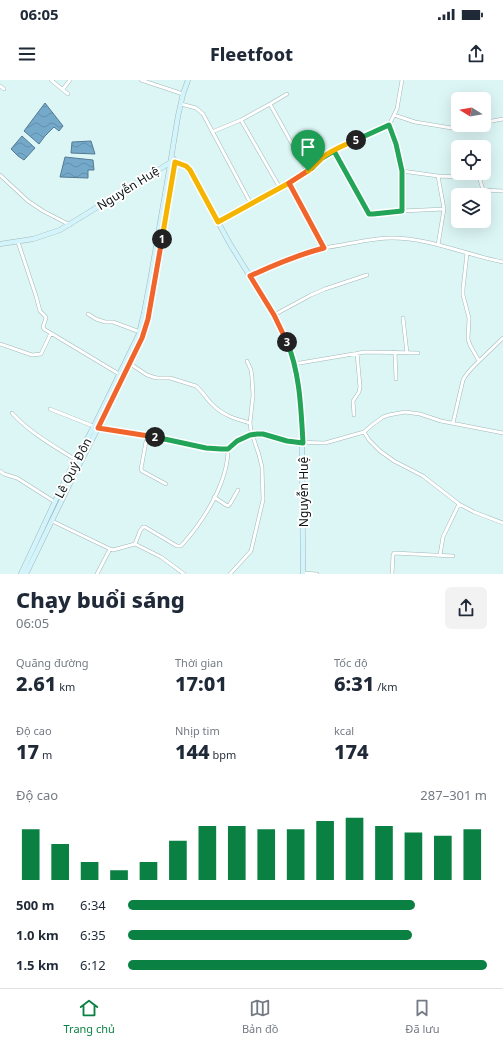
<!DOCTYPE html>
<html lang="vi">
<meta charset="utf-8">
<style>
body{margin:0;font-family:"Noto Sans",sans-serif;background:#f2f2f3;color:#1f2937;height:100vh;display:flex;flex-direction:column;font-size:15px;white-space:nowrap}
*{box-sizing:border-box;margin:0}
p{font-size:13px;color:#747a83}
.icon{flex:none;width:22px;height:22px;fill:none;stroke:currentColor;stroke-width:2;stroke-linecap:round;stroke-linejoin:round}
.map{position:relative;height:494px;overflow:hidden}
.side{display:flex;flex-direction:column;background:#fff;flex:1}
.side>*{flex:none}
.needle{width:26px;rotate:281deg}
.controls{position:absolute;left:451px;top:12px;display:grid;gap:8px}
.controls a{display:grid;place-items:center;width:40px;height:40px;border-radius:6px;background:#fff;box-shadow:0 4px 16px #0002;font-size:20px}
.pin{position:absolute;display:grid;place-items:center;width:34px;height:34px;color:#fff;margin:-41px -17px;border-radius:50% 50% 50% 0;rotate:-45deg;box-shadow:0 0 4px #0007}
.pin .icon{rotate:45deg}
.km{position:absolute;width:20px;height:20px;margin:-10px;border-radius:50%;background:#222;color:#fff;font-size:11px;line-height:20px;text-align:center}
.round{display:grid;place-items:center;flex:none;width:42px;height:42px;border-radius:6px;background:#f2f2f3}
.overview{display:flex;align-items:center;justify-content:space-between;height:68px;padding:0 16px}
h1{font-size:22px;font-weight:800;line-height:30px}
.stats{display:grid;grid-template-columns:repeat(3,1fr);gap:6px;height:68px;padding:4px 16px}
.stats div{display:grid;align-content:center}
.stats b{font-size:20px;font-weight:800}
.stats small{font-size:11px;font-weight:400}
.stats p{font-size:11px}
.chart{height:112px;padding:8px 16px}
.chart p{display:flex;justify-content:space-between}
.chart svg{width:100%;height:72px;margin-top:4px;stroke:#0b8043;stroke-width:6}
ul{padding:0 16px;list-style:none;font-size:13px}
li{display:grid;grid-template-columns:64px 48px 1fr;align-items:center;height:30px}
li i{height:10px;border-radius:5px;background:#0b8043}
.status{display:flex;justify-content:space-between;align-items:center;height:28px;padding:0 20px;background:#fff;direction:ltr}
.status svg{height:11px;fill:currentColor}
header{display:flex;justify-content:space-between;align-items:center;height:52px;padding:0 16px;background:#fff;font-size:18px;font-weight:800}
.tabs{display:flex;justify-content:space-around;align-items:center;height:56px;border-top:1px solid #e0e1e3;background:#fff;font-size:11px;color:#747a83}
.tabs a{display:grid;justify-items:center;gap:2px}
.tabs .on{color:#0b8043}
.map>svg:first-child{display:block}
.water{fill:url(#water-waves);stroke:#547b93}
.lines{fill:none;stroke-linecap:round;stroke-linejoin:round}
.street-casing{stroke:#a1b8b9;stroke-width:4}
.secondary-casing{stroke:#a1b8b9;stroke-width:5.5}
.street{stroke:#fff;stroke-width:3}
.secondary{stroke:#d4f4fc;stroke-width:4.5}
.split-1-casing{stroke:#fff;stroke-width:8}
.split-2-casing{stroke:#fff;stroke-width:8}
.split-3-casing{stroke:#fff;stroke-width:8}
.split-4-casing{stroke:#fff;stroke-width:8}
.split-5-casing{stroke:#fff;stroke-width:8}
.split-6-casing{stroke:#fff;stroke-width:8}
.split-1{stroke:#f5b400;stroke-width:5}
.split-2{stroke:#f0652b;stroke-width:5}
.split-3{stroke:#22a559;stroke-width:5}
.split-4{stroke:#f0652b;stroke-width:5}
.split-5{stroke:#22a559;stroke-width:5}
.split-6{stroke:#f5b400;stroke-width:5}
.labels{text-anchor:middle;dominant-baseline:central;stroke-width:4;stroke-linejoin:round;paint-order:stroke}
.street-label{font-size:12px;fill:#091112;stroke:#fff}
</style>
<div class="status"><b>06:05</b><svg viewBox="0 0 49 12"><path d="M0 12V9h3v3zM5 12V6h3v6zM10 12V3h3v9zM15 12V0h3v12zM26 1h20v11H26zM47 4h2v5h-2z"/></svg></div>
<header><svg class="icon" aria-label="menu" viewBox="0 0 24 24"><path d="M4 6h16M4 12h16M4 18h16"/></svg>Fleetfoot<svg class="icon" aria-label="share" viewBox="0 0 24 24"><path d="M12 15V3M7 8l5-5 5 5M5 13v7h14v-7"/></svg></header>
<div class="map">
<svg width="503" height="494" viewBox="0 0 503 494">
<defs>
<pattern id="water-waves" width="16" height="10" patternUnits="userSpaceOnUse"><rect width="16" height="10" fill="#74a9ca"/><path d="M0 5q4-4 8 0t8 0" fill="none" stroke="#6390ac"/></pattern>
</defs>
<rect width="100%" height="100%" fill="#dcf5f5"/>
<!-- water -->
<path class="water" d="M45 23 63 46 59 51 54 47 45 56 39 64 24 51Z
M22 56 35 68 24 80 18 76 11 69Z
M91 61 95 74 71 73 72 62Z
M65 77 93 80 94 90H88V98L60 97Z"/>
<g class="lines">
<!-- street casing -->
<g class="street-casing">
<path id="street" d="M51 0 68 14
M141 0 183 14
M0 6 4 9
M63 9 70 0
M181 24 196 28 203 34 251 124
M270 24 287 14
M394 35 415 42 464 50H475L483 45
M484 44 492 41 503 39
M389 45 396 64 402 91V131
M212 52 241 40
M334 71 367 131 369 134H373L402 131 444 129
M402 91 438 96 459 97 467 96 475 93
M478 93 483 110 503 111
M0 95 28 121 43 131 70 145
M438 96 444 129 438 165
M280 108 241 40 270 24 307 91
M218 142 289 103 314 87 323 78 334 71 389 45 397 29 402 0
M18 162 36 216 40 231 45 236 46 238 43 247 44 249 119 294
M324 168C346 165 370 158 392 158 430 158 466 175 503 182
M250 196C275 184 298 174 324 168L289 103
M88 234 96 239 105 242H113L140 252
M274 235 311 215 325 209 367 195
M403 238 407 273
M0 264 32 275 41 274 51 253
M395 272 396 299
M479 281 503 258
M129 283 147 295 153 297 157 298H170L196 306C202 311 206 318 211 323 222 335 235 339 250 343
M294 284 365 272 418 273
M50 329 98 348 167 359 206 368 221 369H228L237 361 250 355 257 354 269 355 294 362 325 363 364 352 372 345 383 337 389 335 405 332 420 334 441 341 503 353
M12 333C30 353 54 366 76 380
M354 335 353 321 359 312 360 307 357 273
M453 343 463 300C467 292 473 287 479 281L470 265 468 259 469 238 463 215V209L467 173
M364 352 369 360 380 371 394 381 423 396 459 424 474 432 503 443
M147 356 141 389 142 391 166 404
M0 391 4 394 17 398 55 422
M214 417 226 425 228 426 230 424 238 410
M52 441 110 469 113 470 135 464 161 477 184 494
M135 464 140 451 143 447H145L177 466H181C203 442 228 403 228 369
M440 475 443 457 459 424
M303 493 317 494
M97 494 110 469
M230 494 251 471 263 420 262 387 259 375 251 351 250 343 253 315 252 298 251 290 247 281
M392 494 393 475 394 473 453 476"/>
</g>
<!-- secondary casing -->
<g class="secondary-casing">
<path id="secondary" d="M0 164 33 159 60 150 171 82C179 83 185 85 190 91L230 164 274 235 285 258 291 273 297 299 302 348 303 494
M21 494 66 398 94 346 139 254 144 233 151 196 169 91 178 36 183 14 188 0
M26 494 75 393 98 348 142 257 148 239 174 91 175 82 174 79"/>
</g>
<!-- street -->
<use href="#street" class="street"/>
<!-- secondary -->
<use href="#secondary" class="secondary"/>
</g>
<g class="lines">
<!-- split-1 casing -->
<g class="split-1-casing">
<path id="split-1" d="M162 159 175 82 186 86 190 90 218 142 289 103 308 91"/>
</g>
<!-- split-2 casing -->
<g class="split-2-casing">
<path id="split-2" d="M155 357 98 348 142 258 148 239 162 159"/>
</g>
<!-- split-3 casing -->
<g class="split-3-casing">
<path id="split-3" d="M155 357 206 368 221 369H228L237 361 250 355 257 354H263L287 361 303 363C301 329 300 293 287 262"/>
</g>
<!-- split-4 casing -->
<g class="split-4-casing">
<path id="split-4" d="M287 262 274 235 250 196C276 184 297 175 324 168L289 103 312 88"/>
</g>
<!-- split-5 casing -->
<g class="split-5-casing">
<path id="split-5" d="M312 88 322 78 334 71 369 134H373L402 131V91L396 64 389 45 356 60"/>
</g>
<!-- split-6 casing -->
<g class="split-6-casing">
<path id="split-6" d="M308 91C313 87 317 83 322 78 331 70 345 65 356 60"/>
</g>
<!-- split-1 -->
<use href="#split-1" class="split-1"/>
<!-- split-2 -->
<use href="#split-2" class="split-2"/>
<!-- split-3 -->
<use href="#split-3" class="split-3"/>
<!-- split-4 -->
<use href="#split-4" class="split-4"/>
<!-- split-5 -->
<use href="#split-5" class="split-5"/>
<!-- split-6 -->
<use href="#split-6" class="split-6"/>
</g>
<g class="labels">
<!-- street labels -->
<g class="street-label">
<text transform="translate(128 108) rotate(-32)">Nguyễn Huệ</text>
<text transform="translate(73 388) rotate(-63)">Lê Quý Đôn</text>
<text transform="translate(303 412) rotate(-90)">Nguyễn Huệ</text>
</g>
</g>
</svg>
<div class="controls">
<a><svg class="needle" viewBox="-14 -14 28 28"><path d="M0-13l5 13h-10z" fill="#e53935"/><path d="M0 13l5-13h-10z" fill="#747a83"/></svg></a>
<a><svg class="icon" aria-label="locate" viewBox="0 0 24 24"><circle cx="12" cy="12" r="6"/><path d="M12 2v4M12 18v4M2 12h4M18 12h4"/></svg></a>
<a><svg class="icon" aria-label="layers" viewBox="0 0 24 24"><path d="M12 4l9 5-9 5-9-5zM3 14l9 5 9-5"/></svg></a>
</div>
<div class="pin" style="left:308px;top:91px;background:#1e9e55"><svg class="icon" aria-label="arrive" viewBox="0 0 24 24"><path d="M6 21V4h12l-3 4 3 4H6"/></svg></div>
<b class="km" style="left:162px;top:159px">1</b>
<b class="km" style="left:155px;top:357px">2</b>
<b class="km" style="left:287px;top:262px">3</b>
<b class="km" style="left:356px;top:60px">5</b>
</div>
<section class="side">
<div class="overview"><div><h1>Chạy buổi sáng</h1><p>06:05</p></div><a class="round"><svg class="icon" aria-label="share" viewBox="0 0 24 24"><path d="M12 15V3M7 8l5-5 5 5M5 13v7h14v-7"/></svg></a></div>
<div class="stats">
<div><p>Quãng đường</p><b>2.61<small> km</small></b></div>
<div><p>Thời gian</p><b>17:01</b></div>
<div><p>Tốc độ</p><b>6:31<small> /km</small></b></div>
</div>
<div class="stats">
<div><p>Độ cao</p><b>17<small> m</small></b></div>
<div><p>Nhịp tim</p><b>144<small> bpm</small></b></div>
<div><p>kcal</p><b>174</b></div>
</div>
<div class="chart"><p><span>Độ cao</span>287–301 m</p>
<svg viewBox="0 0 160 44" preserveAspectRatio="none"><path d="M5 44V13M15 44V22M25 44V33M35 44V38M45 44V33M55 44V20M65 44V11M75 44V11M85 44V13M95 44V13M105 44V8M115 44V6M125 44V11M135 44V15M145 44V17M155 44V13"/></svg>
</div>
<ul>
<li><b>500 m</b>6:34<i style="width:80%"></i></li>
<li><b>1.0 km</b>6:35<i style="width:79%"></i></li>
<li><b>1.5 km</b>6:12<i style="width:100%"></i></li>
</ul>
</section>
<nav class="tabs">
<a class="on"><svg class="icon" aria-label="home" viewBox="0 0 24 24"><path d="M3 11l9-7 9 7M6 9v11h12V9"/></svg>Trang chủ</a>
<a><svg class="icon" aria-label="map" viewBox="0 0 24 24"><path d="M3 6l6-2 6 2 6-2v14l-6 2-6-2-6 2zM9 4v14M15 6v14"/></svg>Bản đồ</a>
<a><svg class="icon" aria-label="saved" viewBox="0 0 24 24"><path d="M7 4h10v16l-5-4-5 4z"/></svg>Đã lưu</a>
</nav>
